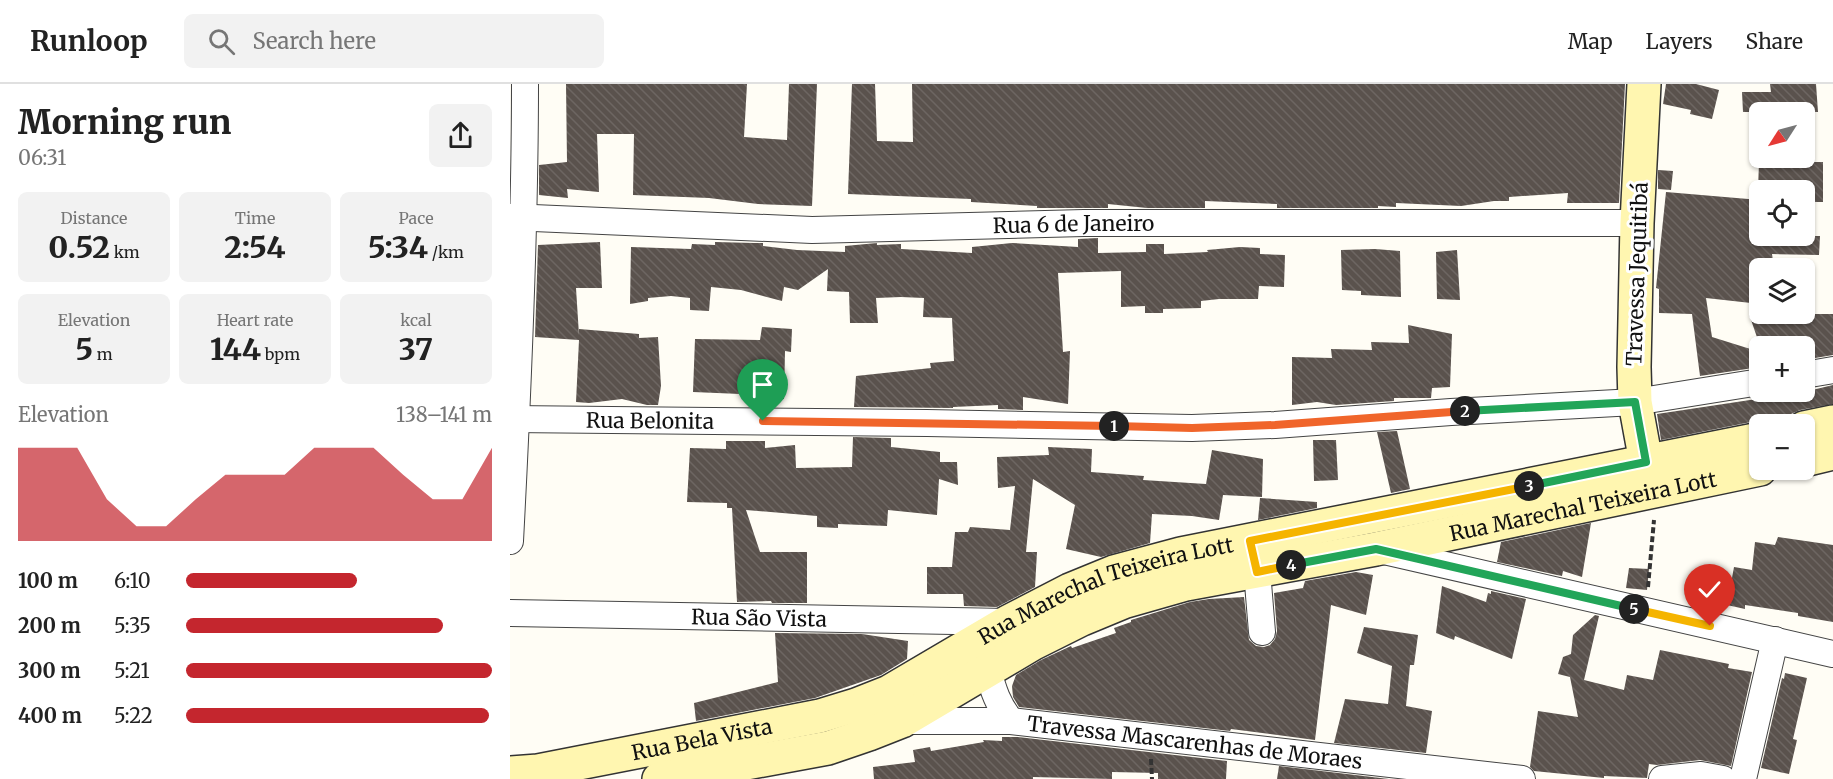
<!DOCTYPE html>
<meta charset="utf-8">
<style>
body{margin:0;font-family:Merriweather,serif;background:#f2f2f2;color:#222;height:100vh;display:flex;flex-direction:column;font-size:22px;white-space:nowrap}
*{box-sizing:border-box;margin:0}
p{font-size:20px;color:#767676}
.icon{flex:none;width:33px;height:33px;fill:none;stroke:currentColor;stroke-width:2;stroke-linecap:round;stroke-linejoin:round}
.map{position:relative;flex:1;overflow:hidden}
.details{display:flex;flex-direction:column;background:#fff;width:510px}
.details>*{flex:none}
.needle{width:39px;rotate:234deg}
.controls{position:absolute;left:1239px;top:18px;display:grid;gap:12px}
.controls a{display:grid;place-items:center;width:66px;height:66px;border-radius:9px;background:#fff;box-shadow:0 2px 4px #0004;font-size:30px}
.pin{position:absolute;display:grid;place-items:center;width:51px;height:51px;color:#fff;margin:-62px -26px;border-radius:50% 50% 50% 0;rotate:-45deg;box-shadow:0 0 6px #0007}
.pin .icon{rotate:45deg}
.km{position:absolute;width:30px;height:30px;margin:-15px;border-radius:50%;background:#222;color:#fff;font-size:16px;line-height:30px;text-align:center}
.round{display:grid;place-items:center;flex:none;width:63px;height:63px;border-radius:9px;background:#f2f2f2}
.head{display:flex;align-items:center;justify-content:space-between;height:102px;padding:0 18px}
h1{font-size:33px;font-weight:800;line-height:45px}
.stats{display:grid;grid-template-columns:repeat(3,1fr);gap:9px;height:102px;padding:6px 18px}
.stats div{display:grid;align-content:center;border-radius:9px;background:#f2f2f2;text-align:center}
.stats b{font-size:30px;font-weight:800}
.stats small{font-size:16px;font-weight:400}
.stats p{font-size:16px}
.chart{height:168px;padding:12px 18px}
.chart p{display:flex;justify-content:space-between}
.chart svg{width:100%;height:108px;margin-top:6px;fill:#c4262e;opacity:.7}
ul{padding:0 18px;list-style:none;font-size:20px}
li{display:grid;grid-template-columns:96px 72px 1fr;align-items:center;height:45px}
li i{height:15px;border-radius:8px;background:#c4262e}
header{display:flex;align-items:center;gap:36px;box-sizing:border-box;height:84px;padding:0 30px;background:#fff;border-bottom:2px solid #e0e0e0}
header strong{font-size:28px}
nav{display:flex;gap:33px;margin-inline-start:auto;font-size:21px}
.search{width:420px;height:54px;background:#f2f2f2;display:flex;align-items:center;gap:15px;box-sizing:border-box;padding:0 21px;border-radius:9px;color:#767676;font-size:22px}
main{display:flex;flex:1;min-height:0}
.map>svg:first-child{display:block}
.building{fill:url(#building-back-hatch)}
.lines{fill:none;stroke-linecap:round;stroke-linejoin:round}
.street-casing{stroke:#444;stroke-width:28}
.secondary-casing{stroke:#333;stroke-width:36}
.path{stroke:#333;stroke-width:4;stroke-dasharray:6 3;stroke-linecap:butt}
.street{stroke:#fff;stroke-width:26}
.secondary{stroke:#fff6b0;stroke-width:33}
.split-1-casing{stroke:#fff;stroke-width:12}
.split-2-casing{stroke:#fff;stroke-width:12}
.split-3-casing{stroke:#fff;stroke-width:12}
.split-4-casing{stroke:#fff;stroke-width:12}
.split-5-casing{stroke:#fff;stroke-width:12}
.split-6-casing{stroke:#fff;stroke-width:12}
.split-1{stroke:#f0652b;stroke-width:8}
.split-2{stroke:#f0652b;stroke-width:8}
.split-3{stroke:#22a559;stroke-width:8}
.split-4{stroke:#f5b400;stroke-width:8}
.split-5{stroke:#22a559;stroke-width:8}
.split-6{stroke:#f5b400;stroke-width:8}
.labels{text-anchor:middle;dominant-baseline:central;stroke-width:6;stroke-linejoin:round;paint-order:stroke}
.street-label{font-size:21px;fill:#111;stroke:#fff}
</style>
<header>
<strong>Runloop</strong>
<div class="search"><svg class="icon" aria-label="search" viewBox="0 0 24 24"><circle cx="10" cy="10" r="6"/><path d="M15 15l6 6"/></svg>Search here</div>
<nav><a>Map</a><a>Layers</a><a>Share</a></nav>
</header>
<main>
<section class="details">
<div class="head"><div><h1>Morning run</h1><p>06:31</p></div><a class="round"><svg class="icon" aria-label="share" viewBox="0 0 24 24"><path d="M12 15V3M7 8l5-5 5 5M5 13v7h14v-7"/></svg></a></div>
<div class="stats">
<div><p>Distance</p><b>0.52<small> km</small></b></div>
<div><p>Time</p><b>2:54</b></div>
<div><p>Pace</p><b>5:34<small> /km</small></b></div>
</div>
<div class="stats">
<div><p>Elevation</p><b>5<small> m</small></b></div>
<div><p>Heart rate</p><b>144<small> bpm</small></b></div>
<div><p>kcal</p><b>37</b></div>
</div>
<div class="chart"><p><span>Elevation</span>138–141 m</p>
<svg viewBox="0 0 160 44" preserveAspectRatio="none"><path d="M0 44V6L10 6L20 6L30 27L40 38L50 38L60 27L70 17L80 17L90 17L100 6L110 6L120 6L130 17L140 27L150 27L160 6V44z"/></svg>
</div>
<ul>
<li><b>100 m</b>6:10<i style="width:56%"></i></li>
<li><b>200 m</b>5:35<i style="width:84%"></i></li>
<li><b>300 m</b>5:21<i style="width:100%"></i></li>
<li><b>400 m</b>5:22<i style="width:99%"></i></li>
</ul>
</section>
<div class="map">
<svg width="1323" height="695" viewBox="0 0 1323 695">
<defs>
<pattern id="building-back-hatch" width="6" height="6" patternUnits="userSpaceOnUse" patternTransform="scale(1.5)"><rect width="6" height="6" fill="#5a524d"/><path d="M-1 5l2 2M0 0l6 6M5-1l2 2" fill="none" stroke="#6d6662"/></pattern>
</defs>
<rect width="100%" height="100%" fill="#fffdf5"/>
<!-- building -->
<path class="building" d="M56 0H237L234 53 277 56 279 0H307L302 122 248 120 199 114 123 111 124 50H87L89 108 57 105 58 114 29 111V81L57 78Z
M342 0H365L367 57 403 58 402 0H1115L1109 119H1057L1058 109 999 113V117H984L951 122 886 119V123L868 122V124H767V120L695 117V124H637L598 120V124H527V122L461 118V115L338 110Z
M1156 0H1186L1209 6 1202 35 1180 30 1181 26 1153 20Z
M1260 0H1306L1308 28H1233L1232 8H1261Z
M1249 78H1313V118H1294V106H1248Z
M1148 86 1163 87 1161 106 1148 105Z
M1156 108 1250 116V152H1310L1309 171 1262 170 1264 184H1250V220L1196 214 1202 253 1250 268V283L1190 292 1182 230 1149 229V205L1146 204Z
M588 154V169L636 168V160H654V170L698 168 697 166 730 163 750 164V170L775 171 774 203 749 202 748 215H709L691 217V224L653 225V229H635V222L611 223V187L548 189 553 268 560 267 558 320 513 313V326L488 325V321L443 323V324L344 323 346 292 421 284 420 279 444 277 442 234 413 233 414 214 391 213 366 214 368 239H340L339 208 317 207 318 185 288 206 274 203 272 217 231 206 201 203 199 227 180 226V214L161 212 138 214V217L120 220 121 163 181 165 182 160 205 161V158L244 159H253V162L287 166 335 168V162L367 159V161L391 160V165L462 169V163L502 159 568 163V155Z
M90 158 92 204H66L69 251V245L129 250V254L148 253 151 302 148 321H137L112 315 79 319 66 318 69 256 25 253 28 161Z
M865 165 890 167 891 213 851 211V207L832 206 831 166Z
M947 166 950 216 927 215 926 168Z
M1303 223 1305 230H1323V271L1299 275 1296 262H1250L1239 230H1294V226Z
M898 241 942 250 940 303 922 304 921 314H884V317L826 321 807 318 782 321V273L822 274 821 265 862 266 861 258 899 259Z
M252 243 282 245 281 268 275 267 274 315H255L254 311 183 308 185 255 250 256Z
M1323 301V320L1290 326 1281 330 1276 340H1261L1255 337H1246L1151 356 1147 330 1294 308Z
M887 347 900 405 881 409 867 348Z
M343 353 381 354V363L430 368V378H447L448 401 429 395 427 431 378 426 377 442 328 440V444L307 443V432L236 426 250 468H297V519H262L261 517 227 518 222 424H217V419L177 418 180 364 216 365V357H255V364L285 361 286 384 342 383Z
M803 356H826L828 396 804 397Z
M538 363 582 365 581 388 634 392 633 396 696 400 702 366 753 375 752 413 713 411 709 436 682 432 642 430 640 459 591 473 556 465 565 421 523 395 516 468H527L525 503 487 523 454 522 453 510H417V483H442L445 448H458L460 443 500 446 505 402 488 404 487 373 539 371Z
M750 414 807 418V424L748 436Z
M1081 439 1072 493 1053 487 1052 492 1047 491 987 478 991 458Z
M1268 453 1323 461V538L1288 532V529L1235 521V525L1217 521 1224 483 1242 486 1245 458 1265 461Z
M1119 484 1139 485 1137 506 1116 504Z
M846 488 863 491 856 531 821 521 805 656 721 645 720 647 509 623 503 613 502 602 506 591 531 576 561 562 562 564 606 549 604 544 621 538V536L680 518 699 515 734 513 739 556 746 562 754 563 760 561 765 555 767 547 764 509 793 504 795 497Z
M932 502 976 518 978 509 981 510V507L1016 515 1002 575 945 552 944 556 926 549Z
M1085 531 1089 532 1074 596 1114 606 1117 591 1143 596 1150 566 1219 580 1218 584 1242 588 1221 682 1190 676 1147 681 1139 680 1137 694 1094 692V694L1024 687 1020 683 1028 627 1068 633 1060 593 1048 590 1053 573 1061 570 1063 551Z
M854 543 908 551 904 581H900L896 622 922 627 916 669 824 659 835 615 878 620 882 582 847 569Z
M265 549 352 550 398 557 397 575 371 591 305 614 186 637 184 619 268 598Z
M1275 589 1297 594 1283 655 1287 656 1279 690 1251 684 1272 594 1274 595Z
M492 653H508L717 677 716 695H648V689L602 688V695L523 693V695H364L363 683 405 678 403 666 420 663 421 667 474 658 473 656 492 657Z
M769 682 879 695H767Z"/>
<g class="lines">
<!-- street casing -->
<g class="street-casing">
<g id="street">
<path id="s1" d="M0 133 302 146 574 139H1127"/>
<path d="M1294 291 1323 286"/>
<path id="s2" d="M0 335 417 339 682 344 765 341 941 328 1125 318 1250 298"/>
<path d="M0 457C8 305 15 152 15 0"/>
<path d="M870 466 1323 570"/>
<path d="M747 487 752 548"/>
<path id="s3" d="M0 529 498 538"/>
<path d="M478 586C483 606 488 621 501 637"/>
<path id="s4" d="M392 637H501L1012 695"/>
<path d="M1152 695 1191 691 1213 695"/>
<path d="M1233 695 1265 556"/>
</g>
</g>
<!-- secondary casing -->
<g class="secondary-casing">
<g id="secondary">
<path d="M1134 0 1127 139 1124 283 1125 318 1136 378"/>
<path d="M1294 344 1323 338"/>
<path d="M1294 376 1323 369"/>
<path id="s5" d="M0 689 28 687 310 632 346 621 379 608 498 538 560 506 604 488 671 470 1250 355"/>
<path id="s6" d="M149 695 318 664 359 650 392 637 522 560 572 535 613 518 676 500 866 465 1250 385"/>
</g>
</g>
<!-- path -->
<path class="path" d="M1138 503 1144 436
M641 675 642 695"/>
<!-- street -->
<use href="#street" class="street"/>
<!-- secondary -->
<use href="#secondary" class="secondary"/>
</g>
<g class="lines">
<!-- split-1 casing -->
<g class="split-1-casing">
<path id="split-1" d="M253 337 604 342"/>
</g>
<!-- split-2 casing -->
<g class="split-2-casing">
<path id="split-2" d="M604 342 682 344 765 341 955 327"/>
</g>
<!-- split-3 casing -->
<g class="split-3-casing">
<path id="split-3" d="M955 327 1125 318 1136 378 1019 402"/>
</g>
<!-- split-4 casing -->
<g class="split-4-casing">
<path id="split-4" d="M781 481 747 488 740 457 1019 402"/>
</g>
<!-- split-5 casing -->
<g class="split-5-casing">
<path id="split-5" d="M781 481 866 465 1124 525"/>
</g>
<!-- split-6 casing -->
<g class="split-6-casing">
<path id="split-6" d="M1124 525 1200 542"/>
</g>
<!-- split-1 -->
<use href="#split-1" class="split-1"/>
<!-- split-2 -->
<use href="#split-2" class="split-2"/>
<!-- split-3 -->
<use href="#split-3" class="split-3"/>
<!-- split-4 -->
<use href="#split-4" class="split-4"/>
<!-- split-5 -->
<use href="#split-5" class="split-5"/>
<!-- split-6 -->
<use href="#split-6" class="split-6"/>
</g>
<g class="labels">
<!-- street labels -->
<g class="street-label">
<text stroke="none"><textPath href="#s1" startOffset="564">Rua 6 de Janeiro</textPath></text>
<text transform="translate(1127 190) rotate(-88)">Travessa Jequitibá</text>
<text stroke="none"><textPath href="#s2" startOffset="140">Rua Belonita</textPath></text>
<text stroke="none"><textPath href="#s6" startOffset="972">Rua Marechal Teixeira Lott</textPath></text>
<text stroke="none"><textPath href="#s5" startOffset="630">Rua Marechal Teixeira Lott</textPath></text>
<text stroke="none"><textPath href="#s3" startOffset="249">Rua São Vista</textPath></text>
<text stroke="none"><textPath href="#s5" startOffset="195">Rua Bela Vista</textPath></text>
<text stroke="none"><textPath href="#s4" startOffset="294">Travessa Mascarenhas de Moraes</textPath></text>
</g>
</g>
</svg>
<div class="controls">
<a><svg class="needle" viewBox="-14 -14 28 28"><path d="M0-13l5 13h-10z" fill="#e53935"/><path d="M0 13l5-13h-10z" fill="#767676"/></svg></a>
<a><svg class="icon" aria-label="locate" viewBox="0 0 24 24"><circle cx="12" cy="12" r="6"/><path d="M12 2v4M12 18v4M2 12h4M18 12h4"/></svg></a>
<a><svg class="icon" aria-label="layers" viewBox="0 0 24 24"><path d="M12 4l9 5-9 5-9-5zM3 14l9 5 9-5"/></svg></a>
<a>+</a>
<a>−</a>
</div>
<div class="pin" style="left:253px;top:337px;background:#1e9e55"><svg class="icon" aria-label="arrive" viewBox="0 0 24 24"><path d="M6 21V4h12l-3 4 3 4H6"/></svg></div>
<div class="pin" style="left:1200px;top:542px;background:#d93025"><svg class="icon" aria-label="check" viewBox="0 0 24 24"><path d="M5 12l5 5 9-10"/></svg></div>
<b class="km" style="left:604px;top:342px">1</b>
<b class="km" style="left:955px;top:327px">2</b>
<b class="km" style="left:1019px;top:402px">3</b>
<b class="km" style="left:781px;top:481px">4</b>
<b class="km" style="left:1124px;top:525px">5</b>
</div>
</main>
